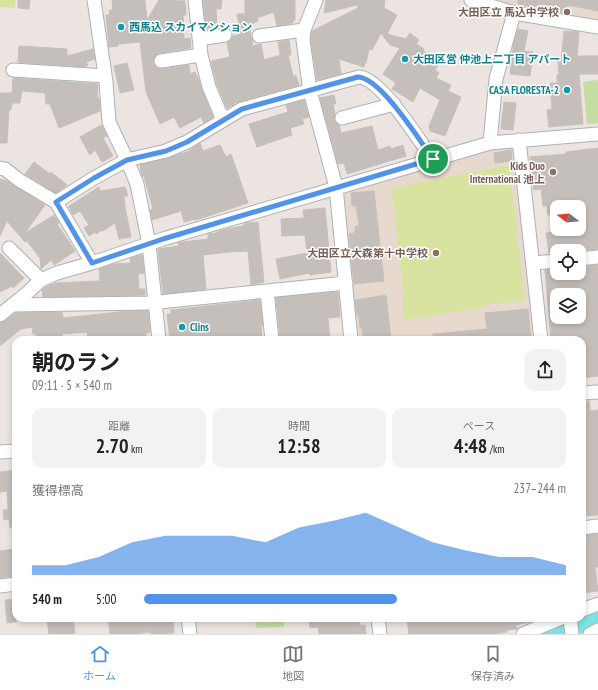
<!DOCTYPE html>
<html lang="ja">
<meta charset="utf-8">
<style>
body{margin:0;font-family:"PT Sans Narrow","Noto Sans JP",sans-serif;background:#f2f2f2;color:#222;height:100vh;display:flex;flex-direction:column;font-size:15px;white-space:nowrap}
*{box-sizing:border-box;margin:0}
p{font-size:13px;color:#767676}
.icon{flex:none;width:22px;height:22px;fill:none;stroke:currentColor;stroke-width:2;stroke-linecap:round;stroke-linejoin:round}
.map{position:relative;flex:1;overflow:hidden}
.panel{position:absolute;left:12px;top:336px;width:574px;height:286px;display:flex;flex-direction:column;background:#fff;border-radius:12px;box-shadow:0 2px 6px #0003}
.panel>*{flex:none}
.needle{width:26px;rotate:286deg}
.controls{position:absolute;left:550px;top:200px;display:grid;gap:8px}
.controls a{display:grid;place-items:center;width:36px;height:36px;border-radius:8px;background:#fff;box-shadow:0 2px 6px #0003;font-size:20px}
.pin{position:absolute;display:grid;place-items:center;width:34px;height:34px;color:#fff;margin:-17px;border:2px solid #fff;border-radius:50%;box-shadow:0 1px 4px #0007}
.round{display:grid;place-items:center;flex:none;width:42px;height:42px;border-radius:12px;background:#f2f2f2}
.head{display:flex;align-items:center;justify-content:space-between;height:68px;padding:0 20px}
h1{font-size:22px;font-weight:700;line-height:30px}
.stats{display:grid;grid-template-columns:repeat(3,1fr);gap:6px;height:68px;padding:4px 20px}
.stats div{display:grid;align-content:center;border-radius:10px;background:#f2f2f2;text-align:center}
.stats b{font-size:20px;font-weight:700}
.stats small{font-size:11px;font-weight:400}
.stats p{font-size:11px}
.chart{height:112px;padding:8px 20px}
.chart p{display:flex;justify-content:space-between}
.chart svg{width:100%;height:72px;margin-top:4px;fill:#5193e8;opacity:.7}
ul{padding:0 20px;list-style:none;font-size:13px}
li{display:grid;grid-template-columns:64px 48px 1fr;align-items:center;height:30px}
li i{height:10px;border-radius:5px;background:#5193e8}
.tabs{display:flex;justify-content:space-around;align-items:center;height:56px;border-top:1px solid #e0e0e0;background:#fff;font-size:11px;color:#767676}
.tabs a{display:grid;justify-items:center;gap:2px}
.tabs .current{color:#5193e8}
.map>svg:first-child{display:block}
.education{fill:#e8d9cf}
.green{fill:#c5dda2}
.pitch{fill:#d7e39f}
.water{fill:#7ee2e3}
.building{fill:#c5bfbb;stroke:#c8bfba;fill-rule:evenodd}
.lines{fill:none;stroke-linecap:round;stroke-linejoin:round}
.minor-casing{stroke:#acb1b7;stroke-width:15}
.minor{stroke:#fff;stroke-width:13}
.route-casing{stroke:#fff;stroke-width:8}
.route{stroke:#5193e8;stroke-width:5}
.education-dot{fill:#8d6e63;stroke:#fff;stroke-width:1.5}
.culture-dot{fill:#0f9aa8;stroke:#fff;stroke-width:1.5}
.labels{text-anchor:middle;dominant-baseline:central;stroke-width:3;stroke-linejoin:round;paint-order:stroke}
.education-label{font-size:11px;font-weight:bold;fill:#785e54;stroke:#fff;text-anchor:end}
.culture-label{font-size:11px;font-weight:bold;fill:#0d838f;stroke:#fff;text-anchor:start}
</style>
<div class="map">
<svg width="598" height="634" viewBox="0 0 598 634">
<rect width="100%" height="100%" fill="#ece4e0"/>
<!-- education -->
<path class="education" d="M490 0H598V22L522 10Z
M517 144 534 340H354L341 190 482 149Z"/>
<!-- green -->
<path class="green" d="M598 80V123L587 124 583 82Z
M255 618H283L284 627 256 628Z"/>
<!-- pitch -->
<path class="pitch" d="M0 0H16L15 8 0 7Z
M509 165 525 301 489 304 481 308 404 320 403 292 392 188Z"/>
<!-- water -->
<path class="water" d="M598 608V626L579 634H535L573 618H582V614Z"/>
<!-- building -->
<path class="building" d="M18 0H30L29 9 18 8Z
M112 0H145L147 20 159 0 185 1 186 15H183L184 39 190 38 191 48 159 53 154 58 153 63 155 66 162 69 189 65 190 74 195 72 198 78 202 90 213 117 204 123 201 117 180 128 174 117 160 124 146 92 140 42 118 44V46L109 47 106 15H110L109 10H113Z
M203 0H222L221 9H216L217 28 206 30Z
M245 0H295V20L293 21V23L277 26 274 12 257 18 258 21 249 26 253 46 261 44 264 60 284 54V53L280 54 278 42 289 40 291 55H288L293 76H296L299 85 235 103V104L227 108 217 84 211 61 230 57 227 43 230 41 233 36 241 34 237 14H245Z
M326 0H385L384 8 397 15 387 34 406 39 410 33 419 40 416 44 424 49 423 51 440 62 435 70 439 73 436 78 451 85 448 91 461 97 445 136 430 131 429 126 440 100 420 88 413 102 392 89 396 83 383 74 400 48 390 45 381 33 372 50 369 49 366 63 365 62 364 67 339 59 341 74 317 80 311 40 312 31 358 8 357 5 324 13Z
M518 0H598V11L568 5 566 14 518 4Z
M518 29 528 31 524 51 533 52 530 76 510 74 514 42Z
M564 31 579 32 577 56H598V74H579L583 124 549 127 547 110 552 109 550 83H557V75H559L558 62H561Z
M19 46 67 49V56L93 49 95 59 86 62 88 65 84 67 18 62Z
M127 63 134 90 120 93 114 66Z
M13 78 98 84 97 98H99L100 111 59 128 50 104H46L45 93 22 91 20 103H12L11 110H9L7 143H0V93H12Z
M334 95 336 104H333L335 114 334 120 339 125 341 133 372 126 378 150 390 146 391 149 403 145 406 156 347 174 344 163 338 164 320 98Z
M304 100 309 117 302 119 304 124 290 128 292 135 257 147 249 124 288 112 286 105Z
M504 102 516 103 513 130 501 129Z
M101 125 107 136 103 138 113 156 102 162 95 150 90 155 80 137Z
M200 143 203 151 220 145 226 157 231 154 248 203 196 220V219L184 222 181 211 152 220 150 210 153 209 144 176H142L140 165 169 158 189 151Z
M598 148V249L587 250V248L549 253 546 233 552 232 551 229H585L583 207H557V214L548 215 547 206H543L541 189 534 190 530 157 566 154V152Z
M511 150 512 161 495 163 494 153Z
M34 162 50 174 51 172 67 185 56 193 25 174Z
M0 179 7 181 45 205 25 233 54 215 59 223 57 224 75 251 54 265 51 260 41 269 40 258 27 241 25 242 7 221 0 236Z
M99 187 100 191 125 187 128 196H124L125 207 131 237 119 239 115 223 103 231 102 230 96 234 95 232 89 236 84 228 89 225 80 211 73 215 69 206Z
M374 191 384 281 354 284 349 234 355 233V226H359L356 206H352L351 193Z
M325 208 331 272 310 275 309 273 280 279 276 259 307 253 305 235 282 236 281 219 304 218 303 210Z
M258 222 264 282 251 285 248 251 230 252 203 255 206 289 163 294 158 249 179 246 178 243 182 242 208 239V234L217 233 218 231 227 229 243 226 245 223Z
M0 253 24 278 13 288 12 286 0 292Z
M142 255 144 273 138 274 139 289H145V295L43 297 42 290 49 285 55 284 54 283 100 281 99 269 113 264 131 263 130 258Z
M598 265V376L582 378V340H551L545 270 557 269V273H579V267ZM557 295H579V317H557Z
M338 292 340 317 328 318 330 340H285V337L280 338 276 298Z
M386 295 391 340H363L362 328H360L359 315H357L355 300Z
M260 300 263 326 261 324 262 340H253L252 338 229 340H220V339L170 340 167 314H171V310Z
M528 309 531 340H433V334L487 329 485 313Z
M128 311H148L150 332 146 333V340H88L87 332 62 334V340H36V334H33L32 327 21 329 0 346V323L5 321 15 313 62 312 63 318Z
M582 401H589L590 411 598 410V515L582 516V487H585L582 458Z
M16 470V527L10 528 9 519 4 520 3 510H8L7 491 0 492V472Z
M598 534V567H595L598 591 582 593V536Z
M14 549 16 567 14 568 15 576 0 578V551Z
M16 599V622L7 623 5 600Z
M47 618H73L75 634H49Z
M108 618H173L174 633 151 634V632L134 634H110Z
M309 618H359L360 626 365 625 366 634H319L318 627 310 628Z
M407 618H533V621L516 625 517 629 507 630V632L491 634H409Z"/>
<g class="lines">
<!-- minor casing -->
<g class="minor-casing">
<path id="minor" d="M94 0 106 82 109 122 127 160 137 184 149 244 159 340
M195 0 201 55 209 87 223 120
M316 0 304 30 303 40 310 91 336 187 351 340
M471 0 514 13 598 27
M259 36 304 30
M199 39 225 35
M161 61 201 55
M13 70 105 76
M342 118 394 104
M519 140 541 340
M490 143 496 79 514 13
M0 168 5 169 19 180 56 202 92 263
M56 202 94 178 127 160 166 151 187 142 242 109 359 77C381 78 419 141 433 159
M9 248 41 280
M579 259 598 257
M533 263 557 261
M267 291 272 340
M13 305 149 303 346 283
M0 315 26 294 41 280 57 273 92 263 163 239 490 143 598 134
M582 393 598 392
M0 452 16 451
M582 528 598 526
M0 586 16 584
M582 610 598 604
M188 618 190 634
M378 618 380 634
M570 618 572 634
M523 634 561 618
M590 634 598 630"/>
</g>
<!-- minor -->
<use href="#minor" class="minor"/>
</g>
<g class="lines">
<!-- route casing -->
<g class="route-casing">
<path id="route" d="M358 77C381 78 420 141 433 159L163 239 92 263 56 202 94 178 127 160 166 151 187 142 242 109Z"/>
</g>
<!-- route -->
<use href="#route" class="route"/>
</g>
<!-- markers -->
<g class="education-dot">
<circle cx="567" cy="12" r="4"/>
<circle cx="553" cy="172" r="4"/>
<circle cx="436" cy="253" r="4"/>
</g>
<g class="culture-dot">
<circle cx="121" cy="27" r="4"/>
<circle cx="405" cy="59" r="4"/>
<circle cx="567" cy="90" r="4"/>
<circle cx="182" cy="327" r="4"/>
</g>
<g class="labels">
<!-- education labels -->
<g class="education-label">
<text x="559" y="12">大田区立 馬込中学校</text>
<text x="545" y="166">Kids Duo<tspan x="545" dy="13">International 池上</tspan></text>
<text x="428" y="253">大田区立大森第十中学校</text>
</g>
<!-- culture labels -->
<g class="culture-label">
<text x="129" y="27">西馬込 スカイマンション</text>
<text x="413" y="59">大田区営 仲池上二丁目 アパート</text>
<text x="559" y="90" text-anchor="end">CASA FLORESTA-2</text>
<text x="190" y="327">Clins</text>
</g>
</g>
</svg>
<div class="controls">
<a><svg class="needle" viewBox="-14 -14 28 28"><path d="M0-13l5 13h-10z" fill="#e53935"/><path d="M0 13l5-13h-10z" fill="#767676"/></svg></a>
<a><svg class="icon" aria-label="locate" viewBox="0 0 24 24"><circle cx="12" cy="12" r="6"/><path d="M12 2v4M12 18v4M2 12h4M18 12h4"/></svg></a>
<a><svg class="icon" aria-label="layers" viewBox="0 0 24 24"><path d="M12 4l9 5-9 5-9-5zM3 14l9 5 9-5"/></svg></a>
</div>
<div class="pin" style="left:433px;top:159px;background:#1e9e55"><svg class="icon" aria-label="arrive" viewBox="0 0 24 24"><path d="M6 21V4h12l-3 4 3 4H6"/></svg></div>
<section class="panel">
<div class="head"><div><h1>朝のラン</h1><p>09:11 · 5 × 540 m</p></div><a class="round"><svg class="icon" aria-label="share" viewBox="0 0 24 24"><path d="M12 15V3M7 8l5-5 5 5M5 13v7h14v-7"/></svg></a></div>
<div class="stats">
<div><p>距離</p><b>2.70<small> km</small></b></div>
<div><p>時間</p><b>12:58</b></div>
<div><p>ペース</p><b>4:48<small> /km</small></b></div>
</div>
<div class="chart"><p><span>獲得標高</span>237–244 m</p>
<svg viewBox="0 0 160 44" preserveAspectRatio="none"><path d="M0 44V38L10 38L20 33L30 24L40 20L50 20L60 20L70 24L80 15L90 11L100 6L110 15L120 24L130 29L140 33L150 33L160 38V44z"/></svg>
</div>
<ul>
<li><b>540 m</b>5:00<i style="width:60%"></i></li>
</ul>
</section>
</div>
<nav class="tabs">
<a class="current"><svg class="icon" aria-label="home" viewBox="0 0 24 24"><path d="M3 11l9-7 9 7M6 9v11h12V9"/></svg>ホーム</a>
<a><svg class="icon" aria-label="map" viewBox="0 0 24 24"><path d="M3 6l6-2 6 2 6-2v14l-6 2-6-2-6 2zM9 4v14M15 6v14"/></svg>地図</a>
<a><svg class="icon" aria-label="saved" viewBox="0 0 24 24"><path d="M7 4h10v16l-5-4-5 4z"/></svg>保存済み</a>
</nav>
